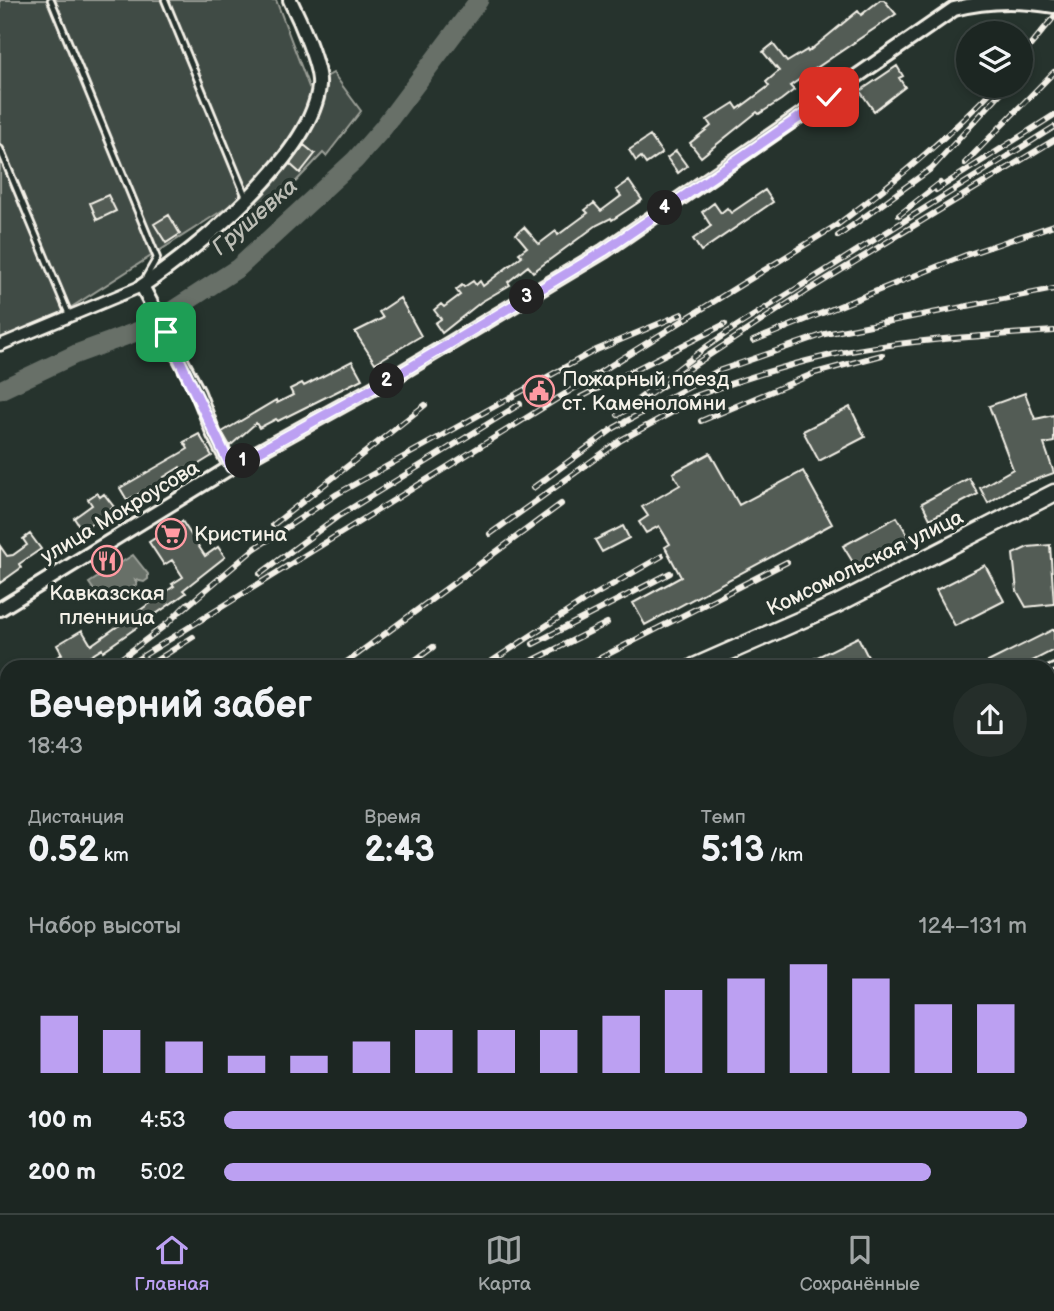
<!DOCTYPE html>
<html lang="ru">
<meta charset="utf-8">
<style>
body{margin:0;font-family:"Balsamiq Sans",sans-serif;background:#252e2a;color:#f1f3f6;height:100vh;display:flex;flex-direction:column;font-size:26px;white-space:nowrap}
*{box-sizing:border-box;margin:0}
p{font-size:23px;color:#a0a5a5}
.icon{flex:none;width:38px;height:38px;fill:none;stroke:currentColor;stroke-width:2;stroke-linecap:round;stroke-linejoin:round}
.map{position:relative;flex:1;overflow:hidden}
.panel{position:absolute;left:0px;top:660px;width:1055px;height:555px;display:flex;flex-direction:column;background:#1c2622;border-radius:21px 21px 0 0;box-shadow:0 4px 10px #0003,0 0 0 2px #3a4340}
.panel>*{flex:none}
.tools{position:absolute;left:956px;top:21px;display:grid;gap:14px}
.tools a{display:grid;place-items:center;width:77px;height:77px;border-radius:50%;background:#1c2622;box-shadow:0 4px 10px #0003,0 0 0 2px #3a4340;font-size:35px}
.pin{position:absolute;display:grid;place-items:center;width:60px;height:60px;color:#fff;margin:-30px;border-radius:14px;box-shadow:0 4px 10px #0006}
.km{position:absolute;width:35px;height:35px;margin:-18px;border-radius:50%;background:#222;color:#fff;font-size:19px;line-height:35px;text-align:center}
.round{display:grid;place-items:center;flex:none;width:74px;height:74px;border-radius:37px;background:#252e2a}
.summary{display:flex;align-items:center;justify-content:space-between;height:119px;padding:0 28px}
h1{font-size:38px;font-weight:600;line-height:52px}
.metrics{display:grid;grid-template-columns:repeat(3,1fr);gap:10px;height:119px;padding:7px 28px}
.metrics div{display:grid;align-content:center}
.metrics b{font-size:35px;font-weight:600}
.metrics small{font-size:19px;font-weight:400}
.metrics p{font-size:19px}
.chart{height:196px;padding:14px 28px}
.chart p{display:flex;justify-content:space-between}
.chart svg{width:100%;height:126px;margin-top:7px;stroke:#bca0f2;stroke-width:6}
ul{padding:0 28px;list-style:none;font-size:23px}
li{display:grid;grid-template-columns:112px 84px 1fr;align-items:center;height:52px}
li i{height:18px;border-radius:9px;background:#bca0f2}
.tab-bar{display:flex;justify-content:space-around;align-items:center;height:98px;border-top:2px solid #3a4340;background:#1c2622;font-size:19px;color:#a0a5a5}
.tab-bar a{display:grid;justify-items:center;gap:4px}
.tab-bar .current{color:#bca0f2}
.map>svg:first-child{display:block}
.green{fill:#414b45;stroke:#9a9e96;stroke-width:2}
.water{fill:#676f68;stroke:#9fa39b;stroke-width:2}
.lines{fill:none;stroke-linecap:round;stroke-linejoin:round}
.river{stroke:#676f68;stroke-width:19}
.building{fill:#525c55;stroke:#f4f1e8;stroke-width:2}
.service-casing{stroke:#f4f1e8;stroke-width:10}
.minor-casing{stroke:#f4f1e8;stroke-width:15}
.tertiary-casing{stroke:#f4f1e8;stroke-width:18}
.primary-casing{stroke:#f4f1e8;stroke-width:21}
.service{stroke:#26332d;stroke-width:4.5}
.minor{stroke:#26332d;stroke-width:10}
.tertiary{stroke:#26332d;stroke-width:12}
.primary{stroke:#26332d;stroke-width:16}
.rail-casing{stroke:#f4f1e8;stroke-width:6}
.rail{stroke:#26332d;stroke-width:3.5;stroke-dasharray:10;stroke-linecap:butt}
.path-bridge{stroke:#f4f1e8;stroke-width:2;stroke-dasharray:2 5;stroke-linecap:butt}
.route-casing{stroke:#fff;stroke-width:14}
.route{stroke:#bca0f2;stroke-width:9}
.labels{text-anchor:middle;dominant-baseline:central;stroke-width:7;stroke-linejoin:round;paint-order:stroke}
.poi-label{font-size:21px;fill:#f4f1e8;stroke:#26332d;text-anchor:start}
.street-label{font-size:21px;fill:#f4f1e8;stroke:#26332d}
.water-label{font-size:23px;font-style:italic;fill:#bcbdb5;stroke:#26332d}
</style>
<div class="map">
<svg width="1054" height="1213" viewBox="0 0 1054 1213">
<rect width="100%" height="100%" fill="#26332d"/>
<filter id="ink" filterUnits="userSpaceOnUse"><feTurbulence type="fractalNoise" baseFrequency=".0143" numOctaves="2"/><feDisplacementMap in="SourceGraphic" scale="14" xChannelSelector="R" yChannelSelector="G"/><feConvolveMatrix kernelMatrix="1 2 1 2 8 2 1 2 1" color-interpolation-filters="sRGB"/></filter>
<g filter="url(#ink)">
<!-- green -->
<path class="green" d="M0 0H276L309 87 333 73 361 111 326 156 323 153 267 212 245 190 234 203 59 315 0 340Z"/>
<!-- water -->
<path class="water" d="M133 555 148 574V579L144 582 135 580 137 584 116 601 100 599 89 583Z"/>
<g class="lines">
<!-- river -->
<path class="river" d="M0 390 76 354 144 329 238 268 355 160 383 128 479 0"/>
</g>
<!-- building -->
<path class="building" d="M880 0H884L896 14 790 86 794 90 781 100 759 114 757 112 701 157 690 143 711 126 707 120 734 103 738 109 769 86 766 82 779 71 763 52 773 44 787 62 807 50 808 52 858 11 861 15Z
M897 66 903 76 899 78 905 87 874 111 860 91Z
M650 136 662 153 646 164 641 157 636 161 629 150Z
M304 145 315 154 300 173 290 164Z
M676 151 687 166 678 173 667 158Z
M629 181 642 200 612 220 611 218 597 225 533 272 528 266 508 282 510 285 481 302 442 333 435 323 441 319 434 310 441 304 444 307 460 295 456 290 462 285 464 287 473 281 476 285 480 281 483 286 522 256 519 253 527 247 516 234 524 227 539 244 556 231 558 235 588 213 585 210 594 203 601 211 621 196 616 190Z
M765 190 773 202 701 251 693 239 711 226 702 212 714 203 721 213 727 208 731 213Z
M108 195 116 211 97 220 90 203Z
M169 215 180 234 166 243 154 224Z
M400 298 421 336 375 363 355 332 383 318 379 312Z
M352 361 362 379 278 421 276 419 259 428 256 423 230 446 222 432 276 400 277 403 293 395 290 389 302 383 304 386Z
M1025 393 1035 419 1054 415V442L1044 444 1054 473 1012 488 988 503 980 488 1013 469 989 406Z
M850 407 865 437 819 461 803 431Z
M199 434 212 456 184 473 180 467 164 477 166 480 127 500 120 488 188 449 184 442Z
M710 453 739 505 803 471 832 524 645 625 633 603 681 577 665 547 670 544 659 526 646 533 639 522 648 516 642 507 680 485 673 473Z
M969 478 978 494 930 519 922 503Z
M97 493 100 497 104 494 114 507 82 530 74 518 92 505 88 499Z
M897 517 910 539 857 569 843 546Z
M182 521 205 556 218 547 225 557 183 590 186 593 103 651 102 649 73 667H40L62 654 57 645 82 630 91 645 174 586 172 584 183 577 172 560 164 565 149 542Z
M623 526 629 538 602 552 595 540Z
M30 534 41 549 19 564 21 568 0 583V546L7 556 13 555 27 545 23 539Z
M1050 545 1054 604 1026 607 1017 591 1013 554 1028 547Z
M985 565 1004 601 955 626 936 590Z
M1054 629V650L1021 667H978Z
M858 637 873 667H797Z"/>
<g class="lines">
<!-- service casing -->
<g class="service-casing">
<path id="service" d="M51 0 157 258 146 277
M165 0 246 197
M0 149 70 317
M1048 670 1054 667"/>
</g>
<!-- minor casing -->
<g class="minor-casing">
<path id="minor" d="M0 345 142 286
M1048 872 1054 869
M1048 1066 1054 1063
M0 1194 7 1202
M11 1208 16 1213
M360 1213 371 1208"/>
</g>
<!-- tertiary casing -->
<g class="tertiary-casing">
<path id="tertiary" d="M231 467 214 435 198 393 142 286C197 249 312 155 319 86 321 67 299 18 290 0
M0 609 231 467 399 374 604 251 954 9C987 0 1020 0 1054 6
M847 1208 850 1213"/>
</g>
<!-- primary casing -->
<g class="primary-casing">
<path id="primary" d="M694 667 837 604 1054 493
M0 1013 7 1009"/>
</g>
<!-- service -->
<use href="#service" class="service"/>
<!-- minor -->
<use href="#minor" class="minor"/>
<!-- tertiary -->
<use href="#tertiary" class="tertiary"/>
<!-- primary -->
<use href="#primary" class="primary"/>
<!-- rail casing -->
<g class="rail-casing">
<path id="rail" d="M1020 58 1054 17
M1054 127 737 326 706 347 618 415 807 291 1054 140
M965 163 1054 72
M936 190 1054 115
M899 215 940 183
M838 236 932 168 1007 86
M753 341 966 255 1054 225
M581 397 725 324
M661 409C717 387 792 362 851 351 918 339 986 336 1054 331
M701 421 815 373 882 355
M533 488 614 428 718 371 825 334 1054 289
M273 525 425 405
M490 534 621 440 676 410
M260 574 337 517 520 404
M181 611 254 549 337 494 594 351 682 314
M533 644 670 573
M118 661 168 623 188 603
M125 667 837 225C893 183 948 138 996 86
M146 667 193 637
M340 667 561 504
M406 667 433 647
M483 667 584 601 662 556
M520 667 607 623
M583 667 787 562
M0 744 7 740
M0 757 7 753
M0 967 7 961"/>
</g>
<!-- rail -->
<use href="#rail" class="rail"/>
<!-- path-bridge -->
<path class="path-bridge" d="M0 733 7 744"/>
</g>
</g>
<g class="lines" filter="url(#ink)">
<!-- route casing -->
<g class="route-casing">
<path id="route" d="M166 332 231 467 399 374 604 251 829 97"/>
</g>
<!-- route -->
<use href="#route" class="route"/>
</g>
<!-- icons -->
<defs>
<g id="civic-ring" transform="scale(1.575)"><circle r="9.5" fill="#26332d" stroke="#ff9aa2" stroke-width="1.5"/><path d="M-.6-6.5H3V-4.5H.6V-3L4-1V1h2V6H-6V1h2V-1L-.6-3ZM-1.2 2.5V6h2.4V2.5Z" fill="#ff9aa2"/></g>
<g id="supermarket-ring" transform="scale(1.575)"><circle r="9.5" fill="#26332d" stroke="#ff9aa2" stroke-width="1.5"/><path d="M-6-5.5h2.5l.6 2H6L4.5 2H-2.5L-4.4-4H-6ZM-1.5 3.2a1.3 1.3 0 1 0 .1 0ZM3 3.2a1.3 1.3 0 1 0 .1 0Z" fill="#ff9aa2"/></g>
<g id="restaurant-ring" transform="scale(1.575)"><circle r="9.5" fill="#26332d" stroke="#ff9aa2" stroke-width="1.5"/><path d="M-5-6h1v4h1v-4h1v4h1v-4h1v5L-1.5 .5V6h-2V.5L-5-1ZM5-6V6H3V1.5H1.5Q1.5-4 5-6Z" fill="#ff9aa2"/></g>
</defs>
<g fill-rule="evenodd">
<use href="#civic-ring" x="539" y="391"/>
<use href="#supermarket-ring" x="171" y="534"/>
<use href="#restaurant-ring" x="107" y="561"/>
</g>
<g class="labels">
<!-- poi labels -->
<g class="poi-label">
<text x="562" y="379">Пожарный поезд<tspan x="562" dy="24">ст. Каменоломни</tspan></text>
<text x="194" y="534">Кристина</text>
<text x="107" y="593" text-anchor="middle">Кавказская<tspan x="107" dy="24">пленница</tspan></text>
</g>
<!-- street labels -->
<g class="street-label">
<text transform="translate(120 512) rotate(-31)">улица Мокроусова</text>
<text transform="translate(865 563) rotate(-26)">Комсомольская улица</text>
</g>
<!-- water labels -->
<g class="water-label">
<text transform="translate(255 217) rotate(-41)">Грушевка</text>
</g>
</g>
</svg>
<div class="tools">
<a><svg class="icon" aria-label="layers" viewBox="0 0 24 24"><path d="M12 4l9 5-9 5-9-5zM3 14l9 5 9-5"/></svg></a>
</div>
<div class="pin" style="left:166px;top:332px;background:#1e9e55"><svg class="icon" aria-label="arrive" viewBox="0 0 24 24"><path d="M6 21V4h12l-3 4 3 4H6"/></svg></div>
<div class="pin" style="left:829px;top:97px;background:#d93025"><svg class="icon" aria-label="check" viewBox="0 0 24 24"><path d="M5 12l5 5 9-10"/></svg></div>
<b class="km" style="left:243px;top:461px">1</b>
<b class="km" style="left:387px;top:381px">2</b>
<b class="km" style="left:527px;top:297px">3</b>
<b class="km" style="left:665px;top:208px">4</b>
<section class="panel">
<div class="summary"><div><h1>Вечерний забег</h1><p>18:43</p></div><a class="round"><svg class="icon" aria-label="share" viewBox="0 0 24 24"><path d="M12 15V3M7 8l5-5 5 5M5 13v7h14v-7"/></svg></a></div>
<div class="metrics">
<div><p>Дистанция</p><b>0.52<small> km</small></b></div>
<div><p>Время</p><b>2:43</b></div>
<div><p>Темп</p><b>5:13<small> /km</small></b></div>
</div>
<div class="chart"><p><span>Набор высоты</span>124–131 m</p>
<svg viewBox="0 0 160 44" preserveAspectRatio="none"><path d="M5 44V24M15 44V29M25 44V33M35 44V38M45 44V38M55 44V33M65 44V29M75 44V29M85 44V29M95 44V24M105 44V15M115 44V11M125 44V6M135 44V11M145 44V20M155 44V20"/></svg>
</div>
<ul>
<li><b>100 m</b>4:53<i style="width:100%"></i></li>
<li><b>200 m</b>5:02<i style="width:88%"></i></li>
</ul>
</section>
</div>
<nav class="tab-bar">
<a class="current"><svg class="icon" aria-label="home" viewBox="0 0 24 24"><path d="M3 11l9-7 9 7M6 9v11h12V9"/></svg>Главная</a>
<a><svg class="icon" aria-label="map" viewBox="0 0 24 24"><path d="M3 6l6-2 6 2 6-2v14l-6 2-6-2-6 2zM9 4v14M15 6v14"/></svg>Карта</a>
<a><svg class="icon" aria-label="saved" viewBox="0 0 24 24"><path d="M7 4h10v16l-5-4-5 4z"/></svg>Сохранённые</a>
</nav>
